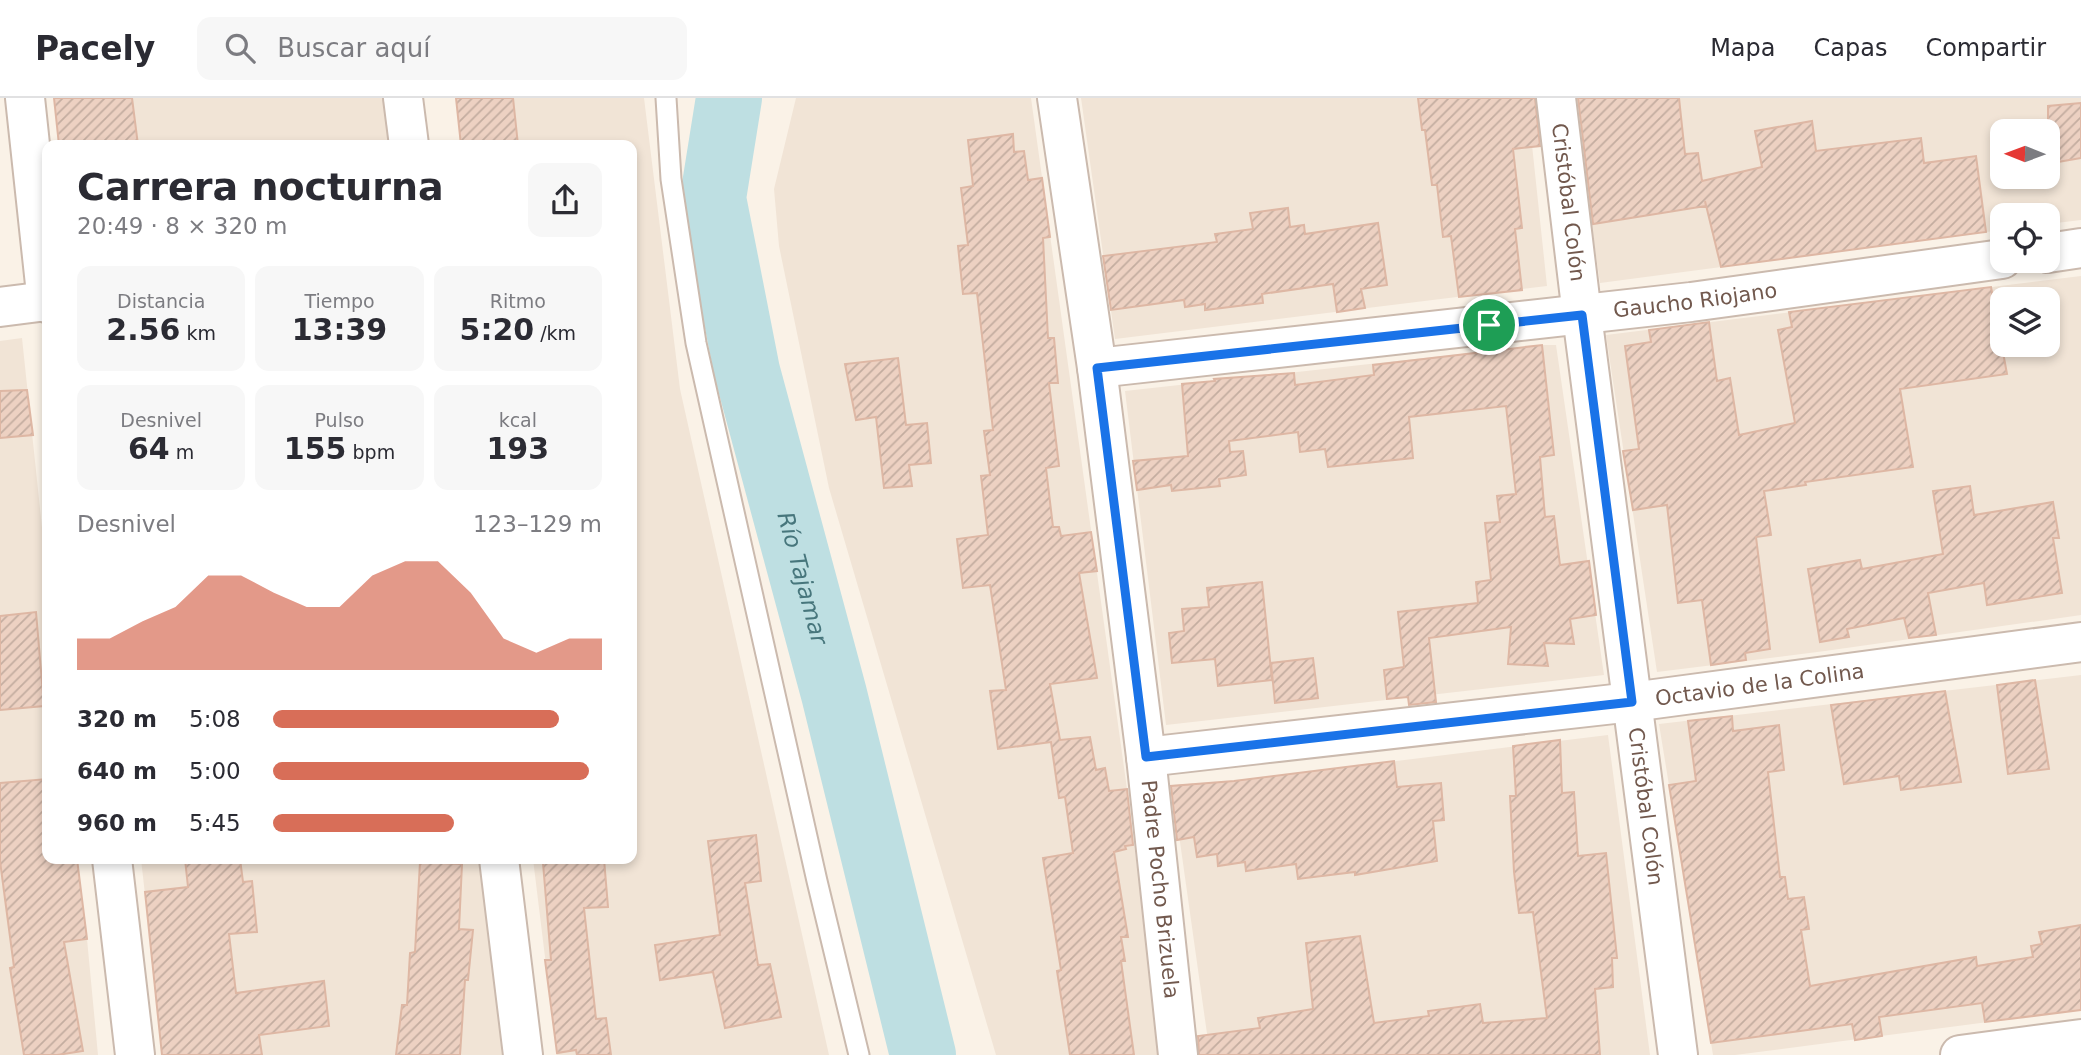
<!DOCTYPE html>
<html lang="es">
<meta charset="utf-8">
<style>
body{margin:0;font-family:"DejaVu Sans",sans-serif;background:#f7f7f7;color:#2b2b33;height:100vh;display:flex;flex-direction:column;font-size:26px;white-space:nowrap}
*{box-sizing:border-box;margin:0}
p{font-size:23px;color:#7c7c81}
.icon{flex:none;width:38px;height:38px;fill:none;stroke:currentColor;stroke-width:2;stroke-linecap:round;stroke-linejoin:round}
.map{position:relative;flex:1;overflow:hidden}
.details{position:absolute;left:42px;top:42px;width:595px;height:724px;display:flex;flex-direction:column;background:#fff;border-radius:14px;box-shadow:0 4px 10px #0003}
.details>*{flex:none}
.needle{width:46px;rotate:271deg}
.buttons{position:absolute;left:1990px;top:21px;display:grid;gap:14px}
.buttons a{display:grid;place-items:center;width:70px;height:70px;border-radius:14px;background:#fff;box-shadow:0 4px 10px #0003;font-size:35px}
.pin{position:absolute;display:grid;place-items:center;width:60px;height:60px;color:#fff;margin:-30px;border:4px solid #fff;border-radius:50%;box-shadow:0 2px 7px #0007}
.round{display:grid;place-items:center;flex:none;width:74px;height:74px;border-radius:14px;background:#f7f7f7}
.summary{display:flex;align-items:center;justify-content:space-between;height:119px;padding:0 35px}
h1{font-size:38px;font-weight:600;line-height:52px}
.stats{display:grid;grid-template-columns:repeat(3,1fr);gap:10px;height:119px;padding:7px 35px}
.stats div{display:grid;align-content:center;border-radius:14px;background:#f7f7f7;text-align:center}
.stats b{font-size:30px;font-weight:600}
.stats small{font-size:19px;font-weight:400}
.stats p{font-size:19px}
.chart{height:196px;padding:14px 35px}
.chart p{display:flex;justify-content:space-between}
.chart svg{width:100%;height:126px;margin-top:7px;fill:#d86e58;opacity:.7}
ul{padding:0 35px;list-style:none;font-size:23px}
li{display:grid;grid-template-columns:112px 84px 1fr;align-items:center;height:52px}
li i{height:18px;border-radius:9px;background:#d86e58}
header{display:flex;align-items:center;gap:42px;box-sizing:border-box;height:98px;padding:0 35px;background:#fff;border-bottom:2px solid #e1e1e2}
header strong{font-size:33px}
nav{display:flex;gap:38px;margin-inline-start:auto;font-size:24px}
.search{width:490px;height:63px;background:#f7f7f7;display:flex;align-items:center;gap:18px;box-sizing:border-box;padding:0 24px;border-radius:14px;color:#7c7c81;font-size:26px}
.map>svg:first-child{display:block}
.residential{fill:#f1e4d6;fill-rule:evenodd}
.lines{fill:none;stroke-linecap:round;stroke-linejoin:round}
.river{stroke:#bedfe2;stroke-width:66}
.building{fill:url(#building-hatch);stroke:#deb7a4;stroke-width:2}
.service-casing{stroke:#cbbaae;stroke-width:23}
.minor-casing{stroke:#cbbaae;stroke-width:42}
.service{stroke:#fff;stroke-width:19}
.minor{stroke:#fff;stroke-width:38}
.route-casing{stroke:#fff;stroke-width:14}
.route{stroke:#1a73e8;stroke-width:9}
.labels{text-anchor:middle;dominant-baseline:central;stroke-width:7;stroke-linejoin:round;paint-order:stroke}
.street-label{font-size:21px;fill:#72594e;stroke:#fdf6ed}
.water-label{font-size:23px;font-style:italic;fill:#47767c;stroke:#fdf6ed}
</style>
<header>
<strong>Pacely</strong>
<div class="search"><svg class="icon" aria-label="search" viewBox="0 0 24 24"><circle cx="10" cy="10" r="6"/><path d="M15 15l6 6"/></svg>Buscar aquí</div>
<nav><a>Mapa</a><a>Capas</a><a>Compartir</a></nav>
</header>
<div class="map">
<svg width="2081" height="957" viewBox="0 0 2081 957">
<defs>
<pattern id="building-hatch" width="6" height="6" patternUnits="userSpaceOnUse" patternTransform="scale(1.75)"><rect width="6" height="6" fill="#edd1c2"/><path d="M-1 1l2-2M0 6l6-6M5 7l2-2" fill="none" stroke="#c4ada0"/></pattern>
</defs>
<rect width="100%" height="100%" fill="#faf2e7"/>
<!-- residential -->
<path class="residential" d="M54 0H383L389 47H59Z
M456 0H644L680 291 829 957H557L533 761H632V47H461Z
M796 0H1031L1127 691 1161 957H996L829 390 779 148 774 91Z
M1081 0H1527L1547 188 1115 241Z
M1573 0H2081V122L2048 126V117H2002V132L1600 185ZM2002 33H2048V79H2002Z
M2081 178V517L1825 553 1657 574 1606 237ZM2002 201H2048V247H2002Z
M22 240 47 477V761H77L87 841 98 957H0V243Z
M1542 247H1556L1604 577 1166 627 1125 293Z
M2081 577V912L1735 957H1713L1659 626Z
M1608 637 1650 957H1210L1172 687 1234 683Z
M141 761H482L502 957H163Z"/>
<g class="lines">
<!-- river -->
<path class="river" id="s1" d="M729 0 713 100 747 273 834 596 923 957"/>
</g>
<!-- building -->
<path class="building" d="M54 0H132L138 47H59Z
M456 0H513L518 47H461Z
M1418 0H1535L1540 48 1513 51 1522 130 1515 131 1522 192 1459 199 1451 138 1443 139 1437 87H1432L1425 32H1422Z
M1578 0H1679L1685 56 1698 55 1702 83 1762 69 1755 33 1812 23 1816 53 1921 40 1924 65 1976 58 1986 134 1721 169 1705 103 1706 108 1593 126Z
M2081 5V60L2052 65 2048 30V8Z
M1013 36 1014 54 1024 53 1028 82 1042 80 1050 139 1043 140 1048 240H1054L1058 285H1049L1059 368 1046 370 1053 429H1059L1061 438 1091 434 1097 473 1079 475 1097 580 1050 586 1060 642 1090 639 1096 672 1105 670 1109 693 1127 691 1133 747 1125 748 1126 751 1114 754 1128 839H1121L1125 863H1121L1134 957H1070L1057 873 1061 872 1043 760 1073 755 1065 699 1059 700 1051 644 998 651 990 593 1006 592 990 487 963 490 957 441 988 437 981 378 990 377 984 333 993 332 977 195 963 196 958 148 968 147 961 90 973 88 968 42Z
M1288 110 1290 129 1304 127 1305 136 1378 125 1387 187 1361 191 1365 210 1337 214 1333 186 1262 196 1263 205 1205 212V206L1185 209 1184 202 1111 212 1103 158 1217 144 1215 136 1253 131 1250 115Z
M1991 189 2007 276 1900 291 1913 369 1805 384 1806 387 1764 393 1771 437 1756 439 1770 551 1745 555 1746 562 1711 567 1702 502 1678 505 1667 407 1633 412 1623 353 1639 351 1625 248 1651 244 1649 232 1709 224 1717 283 1730 280 1739 337 1795 325 1778 232 1792 229 1789 214Z
M1542 247 1554 357 1540 359 1545 419 1554 418 1560 467 1589 463 1596 517 1570 521 1574 546 1544 545 1548 568 1508 566 1511 529 1429 540 1436 604 1409 607 1408 599 1387 601 1384 572 1404 569 1398 514 1478 505 1476 484 1491 482 1485 425 1500 424 1497 398 1516 396 1506 308 1409 319 1413 360 1328 369 1325 351 1300 354 1298 334 1229 343 1230 354 1243 353 1246 377 1219 381 1220 388 1172 393 1171 387 1137 392 1133 363 1188 358 1182 286 1215 283 1214 281 1294 275 1295 287 1374 277 1373 267Z
M898 260 906 327 927 325 931 365 909 367 912 388 884 390 876 319 856 322 845 266Z
M27 292 33 337 0 340V293Z
M1970 388 1974 417 2053 404 2059 440H2053L2062 495 1987 507 1984 485 1928 495 1936 537 1909 540 1904 520 1847 531 1849 539 1820 544 1808 471 1860 462 1862 471 1943 456 1933 393Z
M1262 484 1272 582 1218 588 1215 561 1172 565 1169 535 1184 533 1182 511 1209 509 1207 490Z
M36 514 44 608 0 612V518Z
M1313 560 1318 600 1275 605 1271 565Z
M2035 582 2049 671 2008 676 1997 587Z
M1945 593 1961 684 1901 692 1899 678 1844 686 1831 607Z
M1732 618 1733 633 1779 627 1784 672 1768 674 1780 779H1785L1788 801 1804 799 1809 831 1801 832 1810 888 1976 859 1977 868 2033 859 2031 848 2042 846 2039 834 2081 827V912L1985 924 1982 905 1879 919 1882 938 1855 942 1852 926 1711 945 1669 687 1696 683 1688 623Z
M1560 642 1562 695 1574 694 1578 758 1606 755 1617 860H1612L1613 889 1595 891 1600 957H1199L1198 938 1260 930 1258 920 1313 911 1306 845 1360 838 1374 925 1429 918 1428 913 1480 906 1483 925 1547 920 1533 814 1519 815 1514 774 1510 698H1516L1513 648Z
M1394 663 1397 689 1441 685 1444 722 1433 723 1437 763 1355 777V774L1298 781 1296 766 1246 773 1245 764 1218 768 1217 756 1197 759 1194 739 1177 742 1171 688 1234 683Z
M47 681V761H77L87 841 64 844 83 953 57 957H24L10 870 14 869 0 763V685Z
M756 737 761 783 745 785 758 867 770 866 781 919 725 930 713 874 660 882 655 847 720 837 708 743Z
M185 761H240L243 784 252 783 257 834 229 836 236 895 324 883 329 928 259 937 262 957H162L145 794 188 789Z
M604 761 608 809 584 810 596 921 606 920 611 957H577L576 952 557 955 545 862H551L543 765Z
M420 764 462 766 459 831 473 832 468 882H465L460 957H396L402 907H407L410 855 415 854Z"/>
<g class="lines">
<!-- service casing -->
<g class="service-casing">
<path id="service" d="M666 0 671 81 696 245 817 783 859 957"/>
</g>
<!-- minor casing -->
<g class="minor-casing">
<g id="minor">
<path d="M25 0 47 205"/>
<path d="M403 0 409 47"/>
<path id="s2" d="M1057 0 1097 270 1146 659 1178 957"/>
<path id="s3" d="M1556 0 1582 217 1678 957"/>
<path d="M2048 155 2081 150"/>
<path d="M0 209 47 203"/>
<path id="s4" d="M1097 270 1691 204 2002 161"/>
<path id="s5" d="M1146 659 1632 604 2081 544"/>
<path d="M112 761 135 957"/>
<path d="M499 761 523 957"/>
<path d="M1960 957 2081 941"/>
</g>
</g>
<!-- service -->
<use href="#service" class="service"/>
<!-- minor -->
<use href="#minor" class="minor"/>
</g>
<g class="lines">
<!-- route casing -->
<g class="route-casing">
<path id="route" d="M1582 217 1632 604 1146 659 1097 270Z"/>
</g>
<!-- route -->
<use href="#route" class="route"/>
</g>
<g class="labels">
<!-- street labels -->
<g class="street-label">
<text stroke="none"><textPath href="#s3" startOffset="105">Cristóbal Colón</textPath></text>
<text stroke="none"><textPath href="#s4" startOffset="602">Gaucho Riojano</textPath></text>
<text stroke="none"><textPath href="#s5" startOffset="618">Octavio de la Colina</textPath></text>
<text stroke="none"><textPath href="#s3" startOffset="714">Cristóbal Colón</textPath></text>
<text stroke="none"><textPath href="#s2" startOffset="798">Padre Pocho Brizuela</textPath></text>
</g>
<!-- water labels -->
<g class="water-label">
<text stroke="none"><textPath href="#s1" startOffset="492">Río Tajamar</textPath></text>
</g>
</g>
</svg>
<div class="buttons">
<a><svg class="needle" viewBox="-14 -14 28 28"><path d="M0-13l5 13h-10z" fill="#e53935"/><path d="M0 13l5-13h-10z" fill="#7c7c81"/></svg></a>
<a><svg class="icon" aria-label="locate" viewBox="0 0 24 24"><circle cx="12" cy="12" r="6"/><path d="M12 2v4M12 18v4M2 12h4M18 12h4"/></svg></a>
<a><svg class="icon" aria-label="layers" viewBox="0 0 24 24"><path d="M12 4l9 5-9 5-9-5zM3 14l9 5 9-5"/></svg></a>
</div>
<div class="pin" style="left:1489px;top:227px;background:#1e9e55"><svg class="icon" aria-label="arrive" viewBox="0 0 24 24"><path d="M6 21V4h12l-3 4 3 4H6"/></svg></div>
<section class="details">
<div class="summary"><div><h1>Carrera nocturna</h1><p>20:49 · 8 × 320 m</p></div><a class="round"><svg class="icon" aria-label="share" viewBox="0 0 24 24"><path d="M12 15V3M7 8l5-5 5 5M5 13v7h14v-7"/></svg></a></div>
<div class="stats">
<div><p>Distancia</p><b>2.56<small> km</small></b></div>
<div><p>Tiempo</p><b>13:39</b></div>
<div><p>Ritmo</p><b>5:20<small> /km</small></b></div>
</div>
<div class="stats">
<div><p>Desnivel</p><b>64<small> m</small></b></div>
<div><p>Pulso</p><b>155<small> bpm</small></b></div>
<div><p>kcal</p><b>193</b></div>
</div>
<div class="chart"><p><span>Desnivel</span>123–129 m</p>
<svg viewBox="0 0 160 44" preserveAspectRatio="none"><path d="M0 44V33L10 33L20 27L30 22L40 11L50 11L60 17L70 22L80 22L90 11L100 6L110 6L120 17L130 33L140 38L150 33L160 33V44z"/></svg>
</div>
<ul>
<li><b>320 m</b>5:08<i style="width:87%"></i></li>
<li><b>640 m</b>5:00<i style="width:96%"></i></li>
<li><b>960 m</b>5:45<i style="width:55%"></i></li>
</ul>
</section>
</div>
